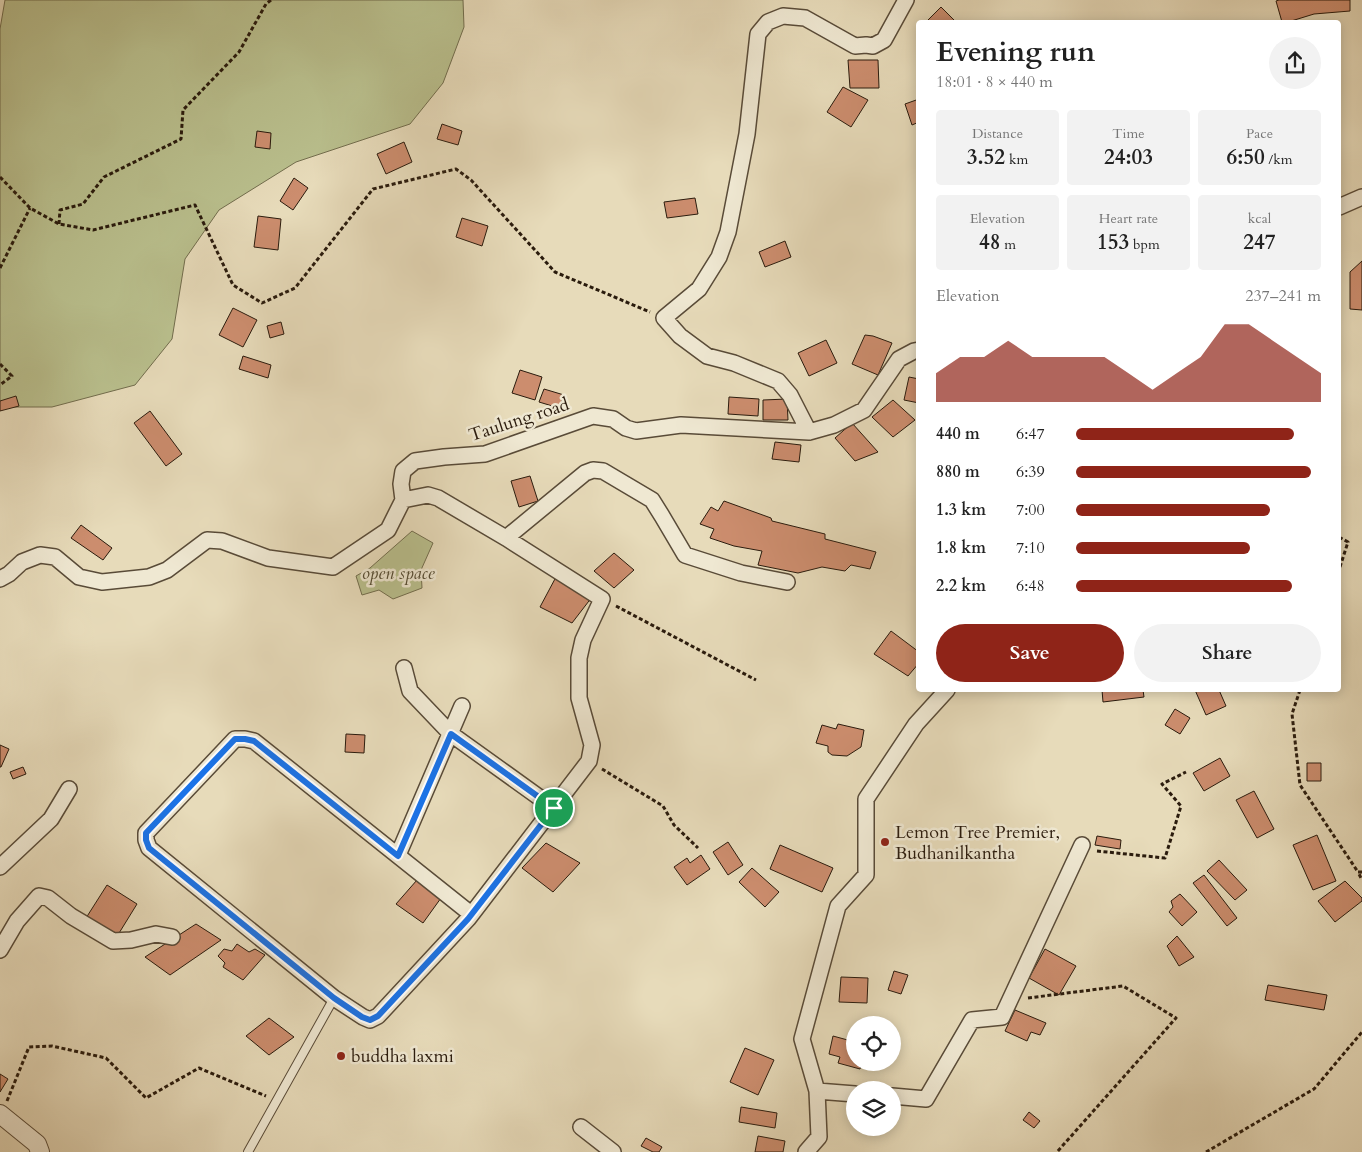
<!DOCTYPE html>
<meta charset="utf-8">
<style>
body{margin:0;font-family:Cardo,serif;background:#f2f2f2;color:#222;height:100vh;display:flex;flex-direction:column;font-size:19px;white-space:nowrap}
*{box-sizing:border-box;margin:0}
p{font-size:16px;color:#767676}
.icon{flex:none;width:28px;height:28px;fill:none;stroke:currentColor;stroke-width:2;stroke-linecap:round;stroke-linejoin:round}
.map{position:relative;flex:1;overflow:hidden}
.sheet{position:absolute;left:916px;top:20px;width:425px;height:672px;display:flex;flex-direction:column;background:#fff;border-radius:5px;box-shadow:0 2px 12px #0003}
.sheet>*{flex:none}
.fabs{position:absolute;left:846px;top:1016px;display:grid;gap:10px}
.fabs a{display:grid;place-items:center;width:55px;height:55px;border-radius:50%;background:#fff;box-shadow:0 2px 12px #0003;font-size:25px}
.pin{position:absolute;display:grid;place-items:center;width:42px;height:42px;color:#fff;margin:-21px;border:2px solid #fff;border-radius:50%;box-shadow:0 1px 5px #0007}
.round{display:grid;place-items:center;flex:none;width:52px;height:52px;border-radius:26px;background:#f2f2f2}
.overview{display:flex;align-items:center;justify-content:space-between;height:85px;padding:0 20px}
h1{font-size:28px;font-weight:600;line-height:38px}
.figures{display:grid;grid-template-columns:repeat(3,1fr);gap:8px;height:85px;padding:5px 20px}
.figures div{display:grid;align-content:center;border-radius:5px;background:#f2f2f2;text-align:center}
.figures b{font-size:21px;font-weight:600}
.figures small{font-size:14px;font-weight:400}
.figures p{font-size:14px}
.chart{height:140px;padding:10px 20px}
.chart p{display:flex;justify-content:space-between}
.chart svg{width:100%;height:90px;margin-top:5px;fill:#8f2418;opacity:.7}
.action{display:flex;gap:10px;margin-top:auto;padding:10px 20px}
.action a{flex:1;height:58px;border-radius:30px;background:#8f2418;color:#fff;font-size:20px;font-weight:600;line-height:58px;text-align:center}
.action a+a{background:#f2f2f2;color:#222}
ul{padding:0 20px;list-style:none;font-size:16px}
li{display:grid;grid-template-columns:80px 60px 1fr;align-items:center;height:38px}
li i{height:12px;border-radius:6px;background:#8f2418}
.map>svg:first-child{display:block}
.green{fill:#b9bf8d;stroke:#726d4d}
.building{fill:#cc8d6e;stroke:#2a1b0d}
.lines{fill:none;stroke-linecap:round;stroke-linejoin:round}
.service-casing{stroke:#594b38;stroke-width:10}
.minor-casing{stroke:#594b38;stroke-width:18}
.tertiary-casing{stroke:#594b38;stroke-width:20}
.path{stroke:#2a1b0d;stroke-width:3;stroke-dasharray:4 2.5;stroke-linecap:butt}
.service{stroke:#efe8d2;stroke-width:8}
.minor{stroke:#efe8d2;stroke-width:15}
.tertiary{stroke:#efe8d2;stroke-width:18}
.route-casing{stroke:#fff;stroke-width:10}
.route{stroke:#1a73e8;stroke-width:6}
.poi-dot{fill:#8f2418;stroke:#efe8d2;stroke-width:2}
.labels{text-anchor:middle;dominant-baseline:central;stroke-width:5;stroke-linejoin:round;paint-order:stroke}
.street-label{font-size:18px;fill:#2a1b0d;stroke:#efe8d2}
.park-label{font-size:18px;font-style:italic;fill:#554c33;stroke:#efe8d2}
.poi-label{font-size:18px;fill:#2a1b0d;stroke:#efe8d2;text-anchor:start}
</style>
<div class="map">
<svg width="1362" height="1152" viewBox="0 0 1362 1152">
<rect width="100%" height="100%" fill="#e7dbba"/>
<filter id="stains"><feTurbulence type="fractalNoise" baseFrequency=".004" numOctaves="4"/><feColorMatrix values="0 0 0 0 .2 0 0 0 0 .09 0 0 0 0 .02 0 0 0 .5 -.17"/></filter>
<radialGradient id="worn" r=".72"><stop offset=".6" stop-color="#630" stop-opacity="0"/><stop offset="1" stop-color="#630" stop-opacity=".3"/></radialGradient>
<!-- green -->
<path class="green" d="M5 0H463L464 27 443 83 410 124 296 162 219 210 185 259 172 339 135 385 52 407H0V29Z
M412 531 433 543 421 570 422 588 393 599 379 590 362 595 356 576 370 568Z"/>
<!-- building -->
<path class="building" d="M1279 0H1350V11L1314 14 1288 22H1282L1276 1Z
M941 7 955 21 953 22H926Z
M848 60H878L879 88H850Z
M843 87 868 100 851 127 827 112Z
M919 99V122L912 125 905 104Z
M442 124 462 131 458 145 437 139Z
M257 131 271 133 270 149 255 147Z
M404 142 412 162 386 174 377 154Z
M294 178 308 188 293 210 280 201Z
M695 198 698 214 667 218 664 202Z
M258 216 281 219 278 250 254 247Z
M462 218 488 226 482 246 456 237Z
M785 241 791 257 765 267 759 252Z
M1362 261V310L1350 309V272Z
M233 308 257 320 243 347 219 335Z
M281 322 284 334 270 338 267 326Z
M865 335 873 336 892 343 878 375 852 364Z
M826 340 837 363 809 376 798 353Z
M243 356 271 365 268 378 239 369Z
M520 370 542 377 535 400 512 393Z
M909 377 919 379V403L904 400Z
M544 389 564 395 559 408 539 402Z
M16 396 19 406 0 411V401Z
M729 397 759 399 758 416 728 414Z
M787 399 788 420H763V400Z
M893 400 915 420 893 437 872 417Z
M150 411 182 454 166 466 134 423Z
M852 423 878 452 855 461 835 438Z
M775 442 801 445 799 462 772 459Z
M530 476 538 501 519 507 511 481Z
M724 501 771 518 772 521 825 534V539L876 552 870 569 851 565 845 571 822 567 798 573 758 565 762 551 734 546 710 538 714 529 700 524 711 507 718 511Z
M81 525 112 548 103 560 71 538Z
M614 553 634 570 614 588 594 571Z
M556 577 592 597 572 623 540 607Z
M891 631 919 652V663L908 676 874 654Z
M1102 690H1143L1144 697 1103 702Z
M1195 690H1219L1226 706 1206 715Z
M1175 709 1190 718 1180 734 1165 725Z
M838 724 864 730 861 747 847 756 832 755 828 752V746L816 743 822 725 836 729Z
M346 734 365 735 364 753 345 752Z
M0 745 9 749 1 767H0Z
M1220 758 1230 776 1204 791 1193 773Z
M1307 763H1321V781H1307Z
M23 767 26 774 13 779 10 772Z
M1254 791 1274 829 1257 838 1236 800Z
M1317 835 1336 881 1313 890 1293 845Z
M1097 836 1121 840 1120 849 1095 845Z
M728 842 743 865 728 875 713 852Z
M546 843 580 863 553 892 522 868Z
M780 845 833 868 822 892 770 869Z
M701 855 710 869 687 885 674 867 687 858 690 863Z
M1219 860 1247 890 1235 900 1207 871Z
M752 868 779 892 765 907 739 882Z
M1204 875 1237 918 1227 926 1193 883Z
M417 880 441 898 423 923 396 904Z
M1345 881 1362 898V901L1335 922 1318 901Z
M107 885 137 904 116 938 86 918Z
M1180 894 1197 912 1182 926 1169 912 1173 907 1171 901Z
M196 924 221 940 170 975 145 957Z
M1177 936 1194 957 1179 966 1167 946Z
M237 944 249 952 255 949 265 955 243 980 223 967 225 963 218 956 224 949 232 951Z
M1045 949 1076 966 1059 995 1029 978Z
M894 971 908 975 901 994 888 990Z
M841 977 868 978 867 1003 839 1002Z
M1268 985 1327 995 1324 1010 1265 1000Z
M1015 1010 1046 1023 1040 1035 1031 1032 1027 1041 1005 1031Z
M269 1018 294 1037 269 1055 246 1036Z
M833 1036 855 1042V1062H862L860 1069 838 1063 840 1057 829 1054Z
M745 1048 774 1060 758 1095 730 1082Z
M0 1074 8 1079 0 1092Z
M741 1107 777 1113 775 1128 739 1122Z
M1029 1112 1040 1121 1034 1128 1023 1120Z
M758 1136 785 1141 783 1152H755Z
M646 1138 662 1147 659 1152H653L641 1146Z"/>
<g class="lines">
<!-- service casing -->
<g class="service-casing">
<path id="service" d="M248 1152 334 998"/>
</g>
<!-- minor casing -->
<g class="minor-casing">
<path id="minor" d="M1339 207 1362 197
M809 432 790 395 778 381 734 363 707 356 680 336 664 318 699 289 719 257 728 232 747 134 758 34 768 22 783 16 805 18 855 46 866 45 873 46 884 40 906 0
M403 500 428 495 438 498 506 538 602 599 583 640 579 658V698L592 745 589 761 468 919 378 1016 370 1020 363 1017 334 998 149 848 146 840V833L235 739H245L254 741 471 914
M506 538 585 473 593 470 603 471 652 500 662 516 685 555 741 573 787 582
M0 579 9 574 22 562 40 555 55 557 79 577 102 582 149 577 167 570 207 540 222 541 268 558 333 567 388 530 403 500 401 484 403 471 415 461 444 457 485 454 593 416 613 419 626 428 636 431 681 425 809 432 834 425 864 410 899 359 914 351 919 350
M404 668 410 691 451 734 554 808
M398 855 462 706
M0 867 51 819 69 789
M0 950 17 921 39 896 48 898 71 916 113 941 131 940 156 934 172 937
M817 1091 802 1039 838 906 866 875V799L916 724 947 690
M892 1096 926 1099 972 1020 1002 1017 1082 845
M581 1127 613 1152
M806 1152 819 1137 817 1091 855 1094"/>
</g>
<!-- tertiary casing -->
<g class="tertiary-casing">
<path id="tertiary" d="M0 1114 37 1144 40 1152"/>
</g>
<!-- path -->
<path class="path" d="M0 177 30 208 59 224 93 230 195 205 233 285 262 303 295 288 373 189 456 169 471 180 555 272 650 312
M59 224 60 210 83 204 104 177 181 139 183 110 239 52 266 4 271 0
M0 268 30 208
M0 364 12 376 0 385
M1339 537 1348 542 1339 570
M616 606 756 680
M1300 690 1292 714 1300 785 1358 872
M602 769 663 806 674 825 698 848
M1097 851 1165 858 1181 806 1162 784 1186 772
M1362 872H1358L1362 880
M1028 998 1123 986 1176 1018 1057 1152
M7 1101 29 1047 52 1046 106 1058 146 1098 199 1068 266 1096
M1206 1152 1314 1089 1362 1032"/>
<!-- service -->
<use href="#service" class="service"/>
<!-- minor -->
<use href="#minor" class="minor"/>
<!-- tertiary -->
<use href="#tertiary" class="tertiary"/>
</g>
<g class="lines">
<!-- route casing -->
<g class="route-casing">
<path id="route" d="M451 734 554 808 468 919 378 1016 370 1020 362 1017 334 998 149 848 146 840V833L235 739H245L254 741 398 856Z"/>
</g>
<!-- route -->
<use href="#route" class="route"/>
</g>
<!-- markers -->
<g class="poi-dot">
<circle cx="885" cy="842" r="5"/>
<circle cx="341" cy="1056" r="5"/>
</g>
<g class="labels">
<!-- street labels -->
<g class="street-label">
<text transform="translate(519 420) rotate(-18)">Taulung road</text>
</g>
<!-- park labels -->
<g class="park-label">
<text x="398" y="573">open space</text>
</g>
<!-- poi labels -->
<g class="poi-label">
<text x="895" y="832">Lemon Tree Premier,<tspan x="895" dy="21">Budhanilkantha</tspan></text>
<text x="351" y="1056">buddha laxmi</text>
</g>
</g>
<rect width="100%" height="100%" filter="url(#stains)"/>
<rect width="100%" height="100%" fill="url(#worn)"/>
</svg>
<div class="fabs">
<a><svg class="icon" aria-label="locate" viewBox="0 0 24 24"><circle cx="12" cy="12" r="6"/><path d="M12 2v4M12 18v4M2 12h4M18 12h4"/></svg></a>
<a><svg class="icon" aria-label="layers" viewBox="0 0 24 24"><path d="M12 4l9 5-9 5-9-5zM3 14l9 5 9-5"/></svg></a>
</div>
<div class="pin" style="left:554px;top:808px;background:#1e9e55"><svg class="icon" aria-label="arrive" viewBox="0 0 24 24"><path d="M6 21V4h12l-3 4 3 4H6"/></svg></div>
<section class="sheet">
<div class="overview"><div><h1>Evening run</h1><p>18:01 · 8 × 440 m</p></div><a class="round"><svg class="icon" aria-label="share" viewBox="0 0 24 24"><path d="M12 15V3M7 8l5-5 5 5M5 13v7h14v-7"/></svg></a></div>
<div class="figures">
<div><p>Distance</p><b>3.52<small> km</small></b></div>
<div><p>Time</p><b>24:03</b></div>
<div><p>Pace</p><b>6:50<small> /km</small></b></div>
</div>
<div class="figures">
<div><p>Elevation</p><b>48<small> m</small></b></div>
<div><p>Heart rate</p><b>153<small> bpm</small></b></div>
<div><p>kcal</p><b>247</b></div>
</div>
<div class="chart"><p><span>Elevation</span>237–241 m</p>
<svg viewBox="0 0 160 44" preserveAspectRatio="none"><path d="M0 44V30L10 22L20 22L30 14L40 22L50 22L60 22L70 22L80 30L90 38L100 30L110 22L120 6L130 6L140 14L150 22L160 30V44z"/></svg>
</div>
<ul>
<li><b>440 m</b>6:47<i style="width:89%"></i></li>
<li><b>880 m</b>6:39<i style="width:96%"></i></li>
<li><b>1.3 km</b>7:00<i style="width:79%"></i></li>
<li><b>1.8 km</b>7:10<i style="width:71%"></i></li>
<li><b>2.2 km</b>6:48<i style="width:88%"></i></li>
</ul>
<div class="action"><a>Save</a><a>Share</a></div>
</section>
</div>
